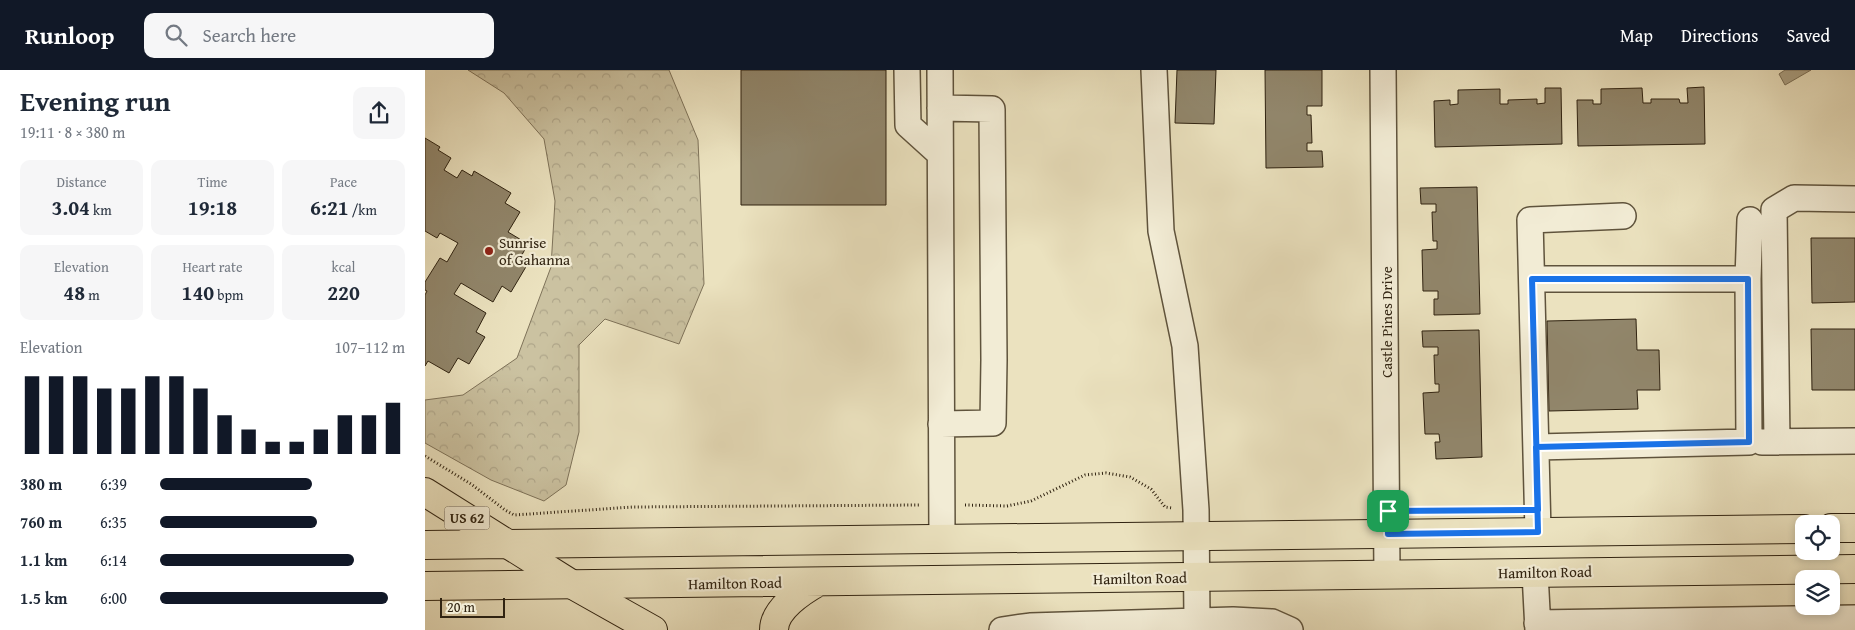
<!DOCTYPE html>
<meta charset="utf-8">
<style>
body{margin:0;font-family:"Gentium Book Plus",serif;background:#f6f6f7;color:#1f2937;height:100vh;display:flex;flex-direction:column;font-size:19px;white-space:nowrap}
*{box-sizing:border-box;margin:0}
p{font-size:16px;color:#747a83}
.icon{flex:none;width:28px;height:28px;fill:none;stroke:currentColor;stroke-width:2;stroke-linecap:round;stroke-linejoin:round}
.map{position:relative;flex:1;overflow:hidden}
.details{display:flex;flex-direction:column;background:#fff;width:425px}
.details>*{flex:none}
.fabs{position:absolute;left:1370px;top:445px;display:grid;gap:10px}
.fabs a{display:grid;place-items:center;width:45px;height:45px;border-radius:10px;background:#fff;box-shadow:0 2px 8px #0003;font-size:25px}
.scale{position:absolute;left:15px;bottom:12px;width:65px;box-sizing:border-box;padding-left:5px;border:2px solid #302311;border-top:0;font-size:14px;line-height:18px;white-space:nowrap;color:#302311;-webkit-text-stroke:4px #f2ecd5;paint-order:stroke}
.pin{position:absolute;display:grid;place-items:center;width:42px;height:42px;color:#fff;margin:-21px;border-radius:10px;box-shadow:0 2px 8px #0006}
.round{display:grid;place-items:center;flex:none;width:52px;height:52px;border-radius:10px;background:#f6f6f7}
.summary{display:flex;align-items:center;justify-content:space-between;height:85px;padding:0 20px}
h1{font-size:28px;font-weight:800;line-height:38px}
.stats{display:grid;grid-template-columns:repeat(3,1fr);gap:8px;height:85px;padding:5px 20px}
.stats div{display:grid;align-content:center;border-radius:10px;background:#f6f6f7;text-align:center}
.stats b{font-size:21px;font-weight:800}
.stats small{font-size:14px;font-weight:400}
.stats p{font-size:14px}
.chart{height:140px;padding:10px 20px}
.chart p{display:flex;justify-content:space-between}
.chart svg{width:100%;height:90px;margin-top:5px;stroke:#111827;stroke-width:6}
ul{padding:0 20px;list-style:none;font-size:16px}
li{display:grid;grid-template-columns:80px 60px 1fr;align-items:center;height:38px}
li i{height:12px;border-radius:6px;background:#111827}
header{display:flex;align-items:center;gap:30px;box-sizing:border-box;height:70px;padding:0 25px;background:#111827;color:#fff}
header strong{font-size:24px}
nav{display:flex;gap:28px;margin-inline-start:auto;font-size:18px}
.search{width:350px;height:45px;background:#f6f6f7;display:flex;align-items:center;gap:12px;box-sizing:border-box;padding:0 18px;border-radius:10px;color:#747a83;font-size:19px}
main{display:flex;flex:1;min-height:0}
.map>svg:first-child{display:block}
.forest{fill:url(#forest-crowns);stroke:#7e7259}
.water{fill:#aba184;stroke:#7a6f56}
.building{fill:#91866b;stroke:#302311}
.lines{fill:none;stroke-linecap:round;stroke-linejoin:round}
.minor-casing{stroke:#5f533c;stroke-width:28}
.major-casing{stroke:#302311;stroke-width:30}
.highway-casing{stroke:#302311;stroke-width:30}
.path{stroke:#302311;stroke-width:3;stroke-dasharray:1 2.5;stroke-linecap:butt}
.minor{stroke:#f2ecd5;stroke-width:25}
.major{stroke:#ebe2bf;stroke-width:28}
.highway{stroke:#ebe2bf;stroke-width:28}
.route-casing{stroke:#fff;stroke-width:10}
.route{stroke:#1a73e8;stroke-width:6}
.poi-dot{fill:#8f2418;stroke:#f2ecd5;stroke-width:2}
.labels{text-anchor:middle;dominant-baseline:central;stroke-width:4.5;stroke-linejoin:round;paint-order:stroke}
.shield{fill:#f2ecd5;stroke:#6a5f4c;stroke-width:1}
.shield-label{font-size:14px;font-weight:bold;fill:#302311}
.poi-label{font-size:15px;fill:#302311;stroke:#f2ecd5;text-anchor:start}
.street-label{font-size:15px;fill:#302311;stroke:#f2ecd5}
</style>
<header>
<strong>Runloop</strong>
<div class="search"><svg class="icon" aria-label="search" viewBox="0 0 24 24"><circle cx="10" cy="10" r="6"/><path d="M15 15l6 6"/></svg>Search here</div>
<nav><a>Map</a><a>Directions</a><a>Saved</a></nav>
</header>
<main>
<section class="details">
<div class="summary"><div><h1>Evening run</h1><p>19:11 · 8 × 380 m</p></div><a class="round"><svg class="icon" aria-label="share" viewBox="0 0 24 24"><path d="M12 15V3M7 8l5-5 5 5M5 13v7h14v-7"/></svg></a></div>
<div class="stats">
<div><p>Distance</p><b>3.04<small> km</small></b></div>
<div><p>Time</p><b>19:18</b></div>
<div><p>Pace</p><b>6:21<small> /km</small></b></div>
</div>
<div class="stats">
<div><p>Elevation</p><b>48<small> m</small></b></div>
<div><p>Heart rate</p><b>140<small> bpm</small></b></div>
<div><p>kcal</p><b>220</b></div>
</div>
<div class="chart"><p><span>Elevation</span>107–112 m</p>
<svg viewBox="0 0 160 44" preserveAspectRatio="none"><path d="M5 44V6M15 44V6M25 44V6M35 44V12M45 44V12M55 44V6M65 44V6M75 44V12M85 44V25M95 44V32M105 44V38M115 44V38M125 44V32M135 44V25M145 44V25M155 44V19"/></svg>
</div>
<ul>
<li><b>380 m</b>6:39<i style="width:62%"></i></li>
<li><b>760 m</b>6:35<i style="width:64%"></i></li>
<li><b>1.1 km</b>6:14<i style="width:79%"></i></li>
<li><b>1.5 km</b>6:00<i style="width:93%"></i></li>
</ul>
</section>
<div class="map">
<svg width="1430" height="560" viewBox="0 0 1430 560">
<defs>
<pattern id="forest-crowns" width="20" height="18" patternUnits="userSpaceOnUse" patternTransform="scale(1.25)"><rect width="20" height="18" fill="#cbc2a1"/><path d="M2 6a3 3 0 1 1 6 0M12 15a3 3 0 1 1 6 0" fill="none" stroke="#afa68a"/></pattern>
</defs>
<rect width="100%" height="100%" fill="#ebe2bf"/>
<filter id="stains"><feTurbulence type="fractalNoise" baseFrequency=".004" numOctaves="4"/><feColorMatrix values="0 0 0 0 .2 0 0 0 0 .09 0 0 0 0 .02 0 0 0 .5 -.17"/></filter>
<radialGradient id="worn" r=".72"><stop offset=".6" stop-color="#630" stop-opacity="0"/><stop offset="1" stop-color="#630" stop-opacity=".3"/></radialGradient>
<!-- forest -->
<path class="forest" d="M43 0H244L273 70 279 214 254 274 180 249 154 275V362L141 415 119 431 66 410 0 373V330L38 325 92 288 126 197 130 131 119 69 79 23Z"/>
<!-- water -->
<path class="water" d="M1360 0H1386L1360 15 1354 4Z"/>
<!-- building -->
<path class="building" d="M316 0H461V135H316Z
M752 0H791L789 54 750 53Z
M840 0H897V36H882V45H886L887 73H882V81H897L898 97 841 98Z
M1279 17 1280 74 1153 76 1152 30H1168V34H1176V19L1217 18 1218 33H1226V29H1254L1255 33H1263L1262 18Z
M1120 18H1136L1137 74 1010 77 1009 31 1025 30V35L1033 34V20L1075 19V34H1083V30L1112 29V34L1120 33Z
M0 68 15 77 13 80 26 88 19 100 32 108 37 100 47 106 49 101 86 123 80 133 95 142 83 162 103 174 94 190 102 195 86 222 77 216 68 232 36 213 29 224 61 243 51 262 60 267 44 294 33 288 24 303 3 291 0 296V225L2 221 0 220V212L15 188 22 192 33 173 15 163 12 168 0 161Z
M1052 117 1055 244 1009 245V229H1013V221H998L997 180 1012 179V171H1008L1007 142H1011V134H996L995 118Z
M1386 168H1430V232L1387 233Z
M1211 249 1212 280H1234L1235 320H1212L1213 339 1124 341 1122 251Z
M1386 259H1430V320H1387Z
M1054 260 1057 387 1011 389 1010 372H1015L1014 364H1000L998 323 1014 322V314H1010L1009 285H1013V277H998L997 261Z"/>
<g class="lines">
<!-- minor casing -->
<g class="minor-casing">
<path id="minor" d="M482 0 483 55 515 84
M515 0 517 469
M729 0 736 161 760 276 771 440 772 551
M958 0 962 504
M515 38 567 39 569 290 568 353 516 354
M1107 209H1323L1324 372 1111 377
M1323 209 1325 150
M1337 372 1430 371
M1352 372 1349 140 1369 128 1430 129
M1113 462 1105 150 1198 146
M1110 503 1113 560
M1112 553 1430 548
M577 560 605 556 808 550 847 552 865 560"/>
</g>
<!-- major casing -->
<g class="major-casing">
<path id="major" d="M1406 458H1430
M0 475 1379 459
M0 516 1430 499
M349 560C349 539 377 521 393 512"/>
</g>
<!-- highway casing -->
<g class="highway-casing">
<path id="highway" d="M0 422 148 515 228 560"/>
</g>
<!-- path -->
<path class="path" d="M0 386 46 414 80 440 89 445 208 437 494 435
M540 435 582 436 606 431 660 405 681 403 705 407 726 419 740 437 747 438"/>
<!-- minor -->
<use href="#minor" class="minor"/>
<!-- major -->
<use href="#major" class="major"/>
<!-- highway -->
<use href="#highway" class="highway"/>
</g>
<g class="lines">
<!-- route casing -->
<g class="route-casing">
<path id="route" d="M963 441V464L1113 462 1111 377 1324 372 1323 209H1107L1113 440 963 441"/>
</g>
<!-- route -->
<use href="#route" class="route"/>
</g>
<!-- markers -->
<circle class="poi-dot" cx="64" cy="181" r="5"/>
<g class="labels">
<!-- shield labels -->
<rect class="shield" x="19.5" y="436.5" width="45" height="23" rx="4"/>
<g class="shield-label">
<text x="42" y="448">US 62</text>
</g>
<!-- poi labels -->
<g class="poi-label">
<text x="74" y="172">Sunrise<tspan x="74" dy="17">of Gahanna</tspan></text>
</g>
<!-- street labels -->
<g class="street-label">
<text transform="translate(961 252) rotate(-90)">Castle Pines Drive</text>
<text transform="translate(1120 502) rotate(-1)">Hamilton Road</text>
<text transform="translate(715 508) rotate(-1)">Hamilton Road</text>
<text transform="translate(310 513) rotate(-1)">Hamilton Road</text>
</g>
</g>
<rect width="100%" height="100%" filter="url(#stains)"/>
<rect width="100%" height="100%" fill="url(#worn)"/>
</svg>
<div class="fabs">
<a><svg class="icon" aria-label="locate" viewBox="0 0 24 24"><circle cx="12" cy="12" r="6"/><path d="M12 2v4M12 18v4M2 12h4M18 12h4"/></svg></a>
<a><svg class="icon" aria-label="layers" viewBox="0 0 24 24"><path d="M12 4l9 5-9 5-9-5zM3 14l9 5 9-5"/></svg></a>
</div>
<div class="scale">20 m</div>
<div class="pin" style="left:963px;top:441px;background:#1e9e55"><svg class="icon" aria-label="arrive" viewBox="0 0 24 24"><path d="M6 21V4h12l-3 4 3 4H6"/></svg></div>
</div>
</main>
